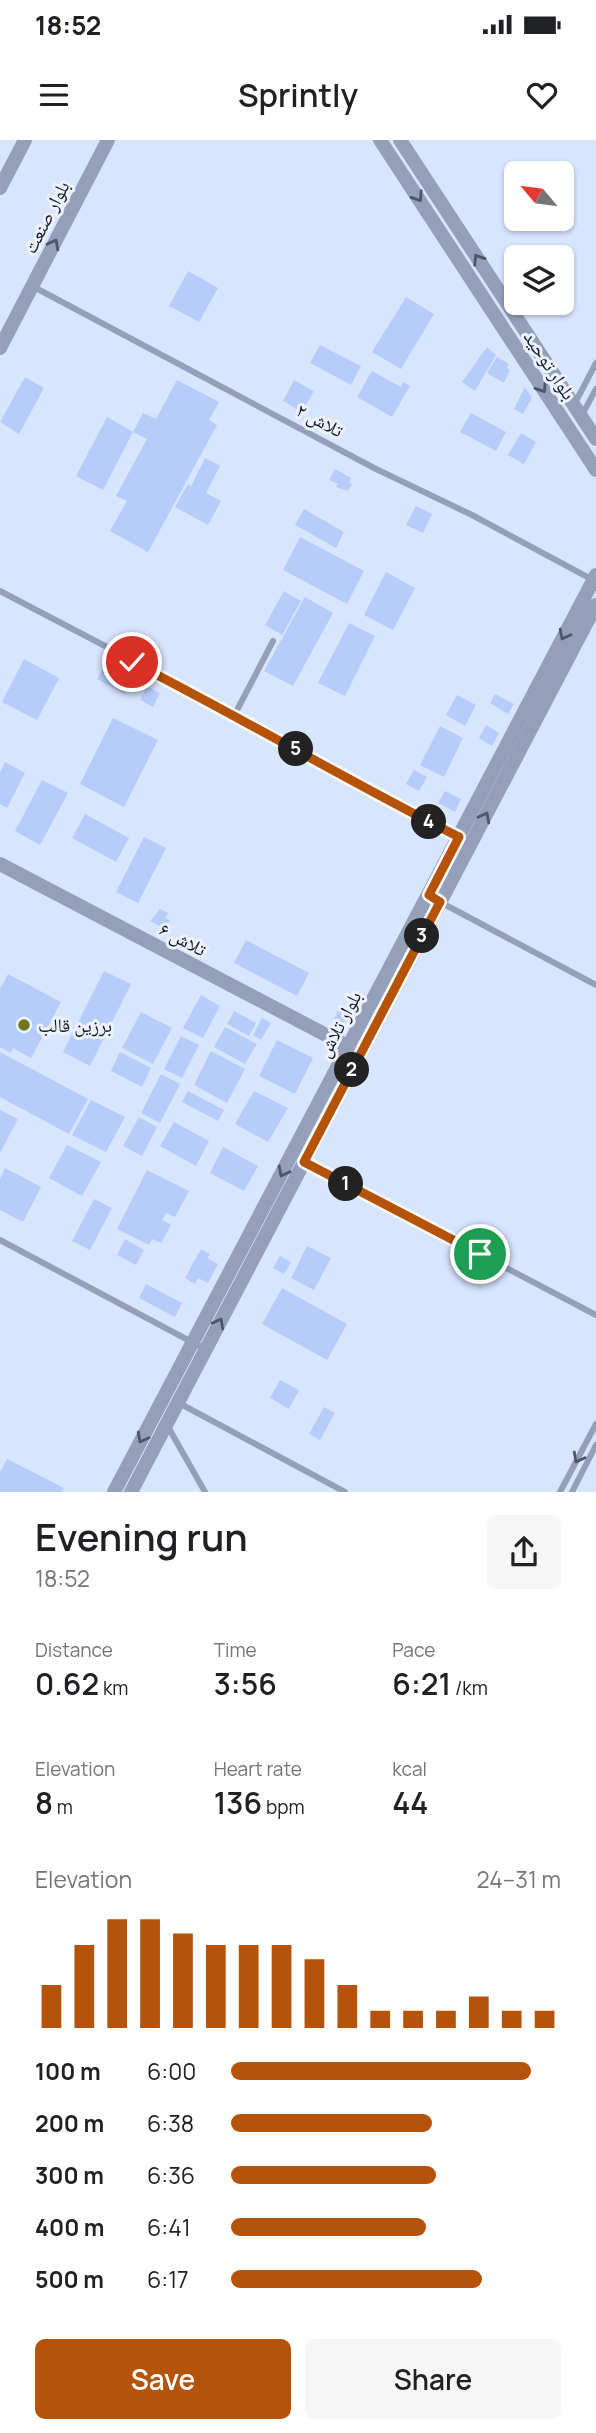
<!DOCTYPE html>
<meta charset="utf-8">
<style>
body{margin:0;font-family:Manrope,"Noto Naskh Arabic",sans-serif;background:#f6f6f6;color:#202124;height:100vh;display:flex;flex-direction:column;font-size:26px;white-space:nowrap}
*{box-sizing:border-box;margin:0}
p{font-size:23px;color:#757577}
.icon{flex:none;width:38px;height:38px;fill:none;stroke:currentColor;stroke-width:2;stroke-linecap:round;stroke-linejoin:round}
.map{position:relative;height:1352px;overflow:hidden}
.panel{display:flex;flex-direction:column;background:#fff;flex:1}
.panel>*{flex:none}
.needle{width:46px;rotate:299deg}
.buttons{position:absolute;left:504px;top:21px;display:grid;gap:14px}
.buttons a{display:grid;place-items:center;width:70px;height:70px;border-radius:10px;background:#fff;box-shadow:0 2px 5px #0004;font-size:35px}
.pin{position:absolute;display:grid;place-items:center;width:60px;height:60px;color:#fff;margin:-30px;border:4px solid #fff;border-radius:50%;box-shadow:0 2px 7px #0007}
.km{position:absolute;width:35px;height:35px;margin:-18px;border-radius:50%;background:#222;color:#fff;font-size:19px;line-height:35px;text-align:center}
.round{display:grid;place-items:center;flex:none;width:74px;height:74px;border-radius:10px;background:#f6f6f6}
.overview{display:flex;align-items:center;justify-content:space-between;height:119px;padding:0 35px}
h1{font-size:38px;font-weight:600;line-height:52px}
.stats{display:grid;grid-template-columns:repeat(3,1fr);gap:10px;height:119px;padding:7px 35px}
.stats div{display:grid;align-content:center}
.stats b{font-size:30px;font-weight:600}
.stats small{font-size:19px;font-weight:400}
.stats p{font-size:19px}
.chart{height:196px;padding:14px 35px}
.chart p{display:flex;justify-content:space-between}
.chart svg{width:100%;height:126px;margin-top:7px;stroke:#b45309;stroke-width:6}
.cta{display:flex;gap:14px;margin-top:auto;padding:14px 35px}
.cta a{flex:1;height:80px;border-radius:10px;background:#b45309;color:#fff;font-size:28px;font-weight:600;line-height:80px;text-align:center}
.cta a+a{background:#f6f6f6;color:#202124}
ul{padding:0 35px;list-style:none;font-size:23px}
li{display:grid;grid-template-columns:112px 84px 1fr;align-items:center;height:52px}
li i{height:18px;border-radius:9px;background:#b45309}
.status{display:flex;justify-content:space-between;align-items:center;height:49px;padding:0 35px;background:#fff;direction:ltr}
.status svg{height:19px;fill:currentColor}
header{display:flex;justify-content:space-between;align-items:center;height:91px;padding:0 35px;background:#fff;font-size:32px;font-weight:600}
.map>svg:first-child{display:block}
.building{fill:#b6ccfb}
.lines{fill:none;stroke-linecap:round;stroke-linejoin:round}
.service{stroke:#94a0b9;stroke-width:6}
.tertiary{stroke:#94a0b9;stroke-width:14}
.oneway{stroke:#4e5668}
.route-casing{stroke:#fff;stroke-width:14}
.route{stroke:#b45309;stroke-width:9}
.poi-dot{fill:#6e7620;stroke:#ecf2ff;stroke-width:2.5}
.labels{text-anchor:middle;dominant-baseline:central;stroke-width:6;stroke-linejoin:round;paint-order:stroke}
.street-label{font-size:19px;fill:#141a25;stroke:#ecf2ff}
.poi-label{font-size:19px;fill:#141a25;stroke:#ecf2ff;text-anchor:start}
</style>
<div class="status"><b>18:52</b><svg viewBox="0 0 49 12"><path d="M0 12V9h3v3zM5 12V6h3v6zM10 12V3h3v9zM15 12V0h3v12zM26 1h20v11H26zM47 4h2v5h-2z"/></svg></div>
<header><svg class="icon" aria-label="menu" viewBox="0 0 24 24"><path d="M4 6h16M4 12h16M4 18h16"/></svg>Sprintly<svg class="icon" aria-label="heart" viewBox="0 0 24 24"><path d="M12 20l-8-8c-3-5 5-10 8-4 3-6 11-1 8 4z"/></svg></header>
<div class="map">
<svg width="596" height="1352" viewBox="0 0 596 1352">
<rect width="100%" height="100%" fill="#d8e5fe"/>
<!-- building -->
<path class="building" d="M188 131 218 148 199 182 169 166Z
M406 157 434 174 401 229 372 212Z
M320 205 361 226 351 245 310 223Z
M487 207 496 215 475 251 462 242Z
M497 217 509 224 507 228 510 230 504 243 487 233Z
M372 231 401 247 403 242 410 246 392 277 357 257Z
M25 237 44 248 19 294 0 282Z
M177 240 219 262 209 280 217 285 148 412 110 391 127 361 116 356 147 299 133 292 143 273 156 279Z
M294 240 314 251 302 272 283 261Z
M525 247 532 258 523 274 514 269Z
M471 273 506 292 496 311 460 292Z
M107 277 133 292 103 350 76 336Z
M521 293 536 302 524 324 508 315Z
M205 318 220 326 206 353 221 361 208 385 175 367 188 344 191 346Z
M335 329 351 338 349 343 352 344 348 351 336 347 338 344 329 340Z
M416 366 432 374 423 393 406 385Z
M304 369 344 392 336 408 295 385Z
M300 397 364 431 347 464 283 430Z
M386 432 415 448 393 490 364 475Z
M284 451 301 461 282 495 265 485Z
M305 457 333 473 293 546 264 531Z
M349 483 375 496 345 556 318 543Z
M24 519 59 538 37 580 2 562Z
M106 523 134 538 125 554 97 539Z
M147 546 160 553 153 567 140 560Z
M495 554 514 564 508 574 490 563Z
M457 555 476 565 465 586 446 575Z
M113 578 158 600 124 667 80 644Z
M486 585 499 593 492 606 479 598Z
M440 586 463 598 444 637 420 625Z
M5 622 25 633 7 668 0 664V632Z
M414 630 427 637 419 651 406 644Z
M42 640 68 653 40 705 15 691Z
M445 651 461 659 455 672 438 663Z
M85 674 129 698 116 722 72 698Z
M144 697 166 708 138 763 116 752Z
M160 769 168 773 165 778 170 780 165 789 150 781Z
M246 800 309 833 297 856 234 823Z
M104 831 131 844 90 926 63 912Z
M8 834 61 862 31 918 13 908 11 913 0 907V849Z
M201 855 220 866 203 898 183 888Z
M341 865 351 870 344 884 334 879Z
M234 871 256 883 249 896 227 884Z
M141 872 172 888 153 924 122 908Z
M262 878 271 883 261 900 253 895Z
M225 887 257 904 245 924 214 907Z
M181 896 199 905 182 938 164 929Z
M277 900 313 918 295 954 259 936Z
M211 911 245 929 227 963 194 945Z
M0 912 88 959 69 994 0 957Z
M120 912 151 928 142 947 111 931Z
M161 934 180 944 160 983 141 973Z
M188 951 224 970 218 981 182 962Z
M254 951 288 968 268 1002 235 984Z
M91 960 125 977 106 1012 72 995Z
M0 970 18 979 0 1013Z
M139 977 157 987 142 1016 123 1006Z
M174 982 209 1001 196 1026 160 1006Z
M67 1005 101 1022 82 1056 49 1038Z
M223 1007 258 1026 244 1051 210 1033Z
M5 1028 41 1047 23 1082 0 1070V1039Z
M147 1030 189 1051 175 1077 166 1073 162 1080 171 1085 161 1103 152 1099 149 1105 117 1089Z
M94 1059 112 1068 90 1110 72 1101Z
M125 1099 144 1110 136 1125 117 1115Z
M307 1106 331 1118 314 1150 291 1138Z
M201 1109 210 1114 207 1118 218 1124 208 1143 198 1138 195 1144 185 1138Z
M280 1116 291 1122 284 1134 273 1128Z
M146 1144 182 1163 175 1177 139 1158Z
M282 1148 347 1184 327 1220 262 1184Z
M280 1240 299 1250 289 1269 270 1258Z
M324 1267 335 1273 320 1300 309 1294Z
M7 1319 64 1348 62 1352H0V1332Z"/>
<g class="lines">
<!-- service -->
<path class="service" d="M32 146 374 328 472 375 593 440
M574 265 596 223
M582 275 596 249
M0 451 235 574 402 668 457 696
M235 574 273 501
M440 762 596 845
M304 1022 596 1175
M0 1100 205 1209
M177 1262 345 1352
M167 1285 205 1352
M560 1352 596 1284
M572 1352 596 1305"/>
<!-- tertiary -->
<path class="tertiary" d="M380 0 596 330
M400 0 596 299
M0 48 25 0
M0 208 108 0
M0 724 349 907
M114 1352 596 435
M131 1352 596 465"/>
</g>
<!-- one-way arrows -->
<defs><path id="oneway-chevron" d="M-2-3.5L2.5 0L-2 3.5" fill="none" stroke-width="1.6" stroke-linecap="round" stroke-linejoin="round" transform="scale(1.75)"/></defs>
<g class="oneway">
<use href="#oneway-chevron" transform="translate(418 57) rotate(57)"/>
<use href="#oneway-chevron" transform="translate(54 104) rotate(-63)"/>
<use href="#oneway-chevron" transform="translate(478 119) rotate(-123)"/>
<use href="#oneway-chevron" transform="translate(542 248) rotate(57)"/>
<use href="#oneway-chevron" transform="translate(564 495) rotate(118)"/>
<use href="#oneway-chevron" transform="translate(485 677) rotate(-62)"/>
<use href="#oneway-chevron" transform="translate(283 1032) rotate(118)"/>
<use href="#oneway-chevron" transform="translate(219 1183) rotate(-62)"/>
<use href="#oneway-chevron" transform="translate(142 1298) rotate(118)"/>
<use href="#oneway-chevron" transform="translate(578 1318) rotate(118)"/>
</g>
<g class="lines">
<!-- route casing -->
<g class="route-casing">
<path id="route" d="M132 522C242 578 348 641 459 697L429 755 440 762 304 1022 480 1114"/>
</g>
<!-- route -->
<use href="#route" class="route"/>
</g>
<!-- markers -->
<circle class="poi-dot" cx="24" cy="885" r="7"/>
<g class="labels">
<!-- street labels -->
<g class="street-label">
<text transform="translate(46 77) rotate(-63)">بلوار صنعت</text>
<text transform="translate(550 225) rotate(57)">بلوار توحید</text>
<text transform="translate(320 280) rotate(28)">تلاش ۲</text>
<text transform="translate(183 799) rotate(28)">تلاش ۶</text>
<text transform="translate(339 884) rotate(-62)">بلوار تلاش</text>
</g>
<!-- poi labels -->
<g class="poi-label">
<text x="38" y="885">برزین قالب</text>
</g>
</g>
</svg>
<div class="buttons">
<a><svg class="needle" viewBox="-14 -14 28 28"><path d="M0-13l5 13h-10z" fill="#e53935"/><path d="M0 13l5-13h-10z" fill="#757577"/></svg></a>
<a><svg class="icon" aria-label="layers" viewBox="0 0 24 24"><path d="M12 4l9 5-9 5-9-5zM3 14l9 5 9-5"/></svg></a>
</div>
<div class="pin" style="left:480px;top:1114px;background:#1e9e55"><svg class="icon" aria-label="arrive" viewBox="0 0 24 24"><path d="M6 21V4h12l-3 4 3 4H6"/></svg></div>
<div class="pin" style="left:132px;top:522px;background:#d93025"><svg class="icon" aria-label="check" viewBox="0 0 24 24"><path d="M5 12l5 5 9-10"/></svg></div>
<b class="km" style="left:346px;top:1044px">1</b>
<b class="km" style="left:352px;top:930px">2</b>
<b class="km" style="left:422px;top:796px">3</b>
<b class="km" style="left:429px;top:682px">4</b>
<b class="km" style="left:296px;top:609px">5</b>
</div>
<section class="panel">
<div class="overview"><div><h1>Evening run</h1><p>18:52</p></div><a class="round"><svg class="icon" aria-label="share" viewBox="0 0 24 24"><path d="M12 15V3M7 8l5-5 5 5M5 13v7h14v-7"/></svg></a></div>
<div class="stats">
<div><p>Distance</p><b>0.62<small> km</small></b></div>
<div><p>Time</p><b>3:56</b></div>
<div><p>Pace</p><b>6:21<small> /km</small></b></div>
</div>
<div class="stats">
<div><p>Elevation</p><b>8<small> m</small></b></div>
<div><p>Heart rate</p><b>136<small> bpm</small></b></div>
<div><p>kcal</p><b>44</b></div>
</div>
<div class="chart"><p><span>Elevation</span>24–31 m</p>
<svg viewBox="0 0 160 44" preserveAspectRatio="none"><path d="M5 44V29M15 44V15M25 44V6M35 44V6M45 44V11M55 44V15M65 44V15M75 44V15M85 44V20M95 44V29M105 44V38M115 44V38M125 44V38M135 44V33M145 44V38M155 44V38"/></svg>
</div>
<ul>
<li><b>100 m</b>6:00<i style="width:91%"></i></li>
<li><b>200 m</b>6:38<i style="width:61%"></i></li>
<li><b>300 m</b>6:36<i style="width:62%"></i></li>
<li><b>400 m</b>6:41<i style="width:59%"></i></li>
<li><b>500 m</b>6:17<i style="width:76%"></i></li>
</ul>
<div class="cta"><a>Save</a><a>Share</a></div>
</section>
